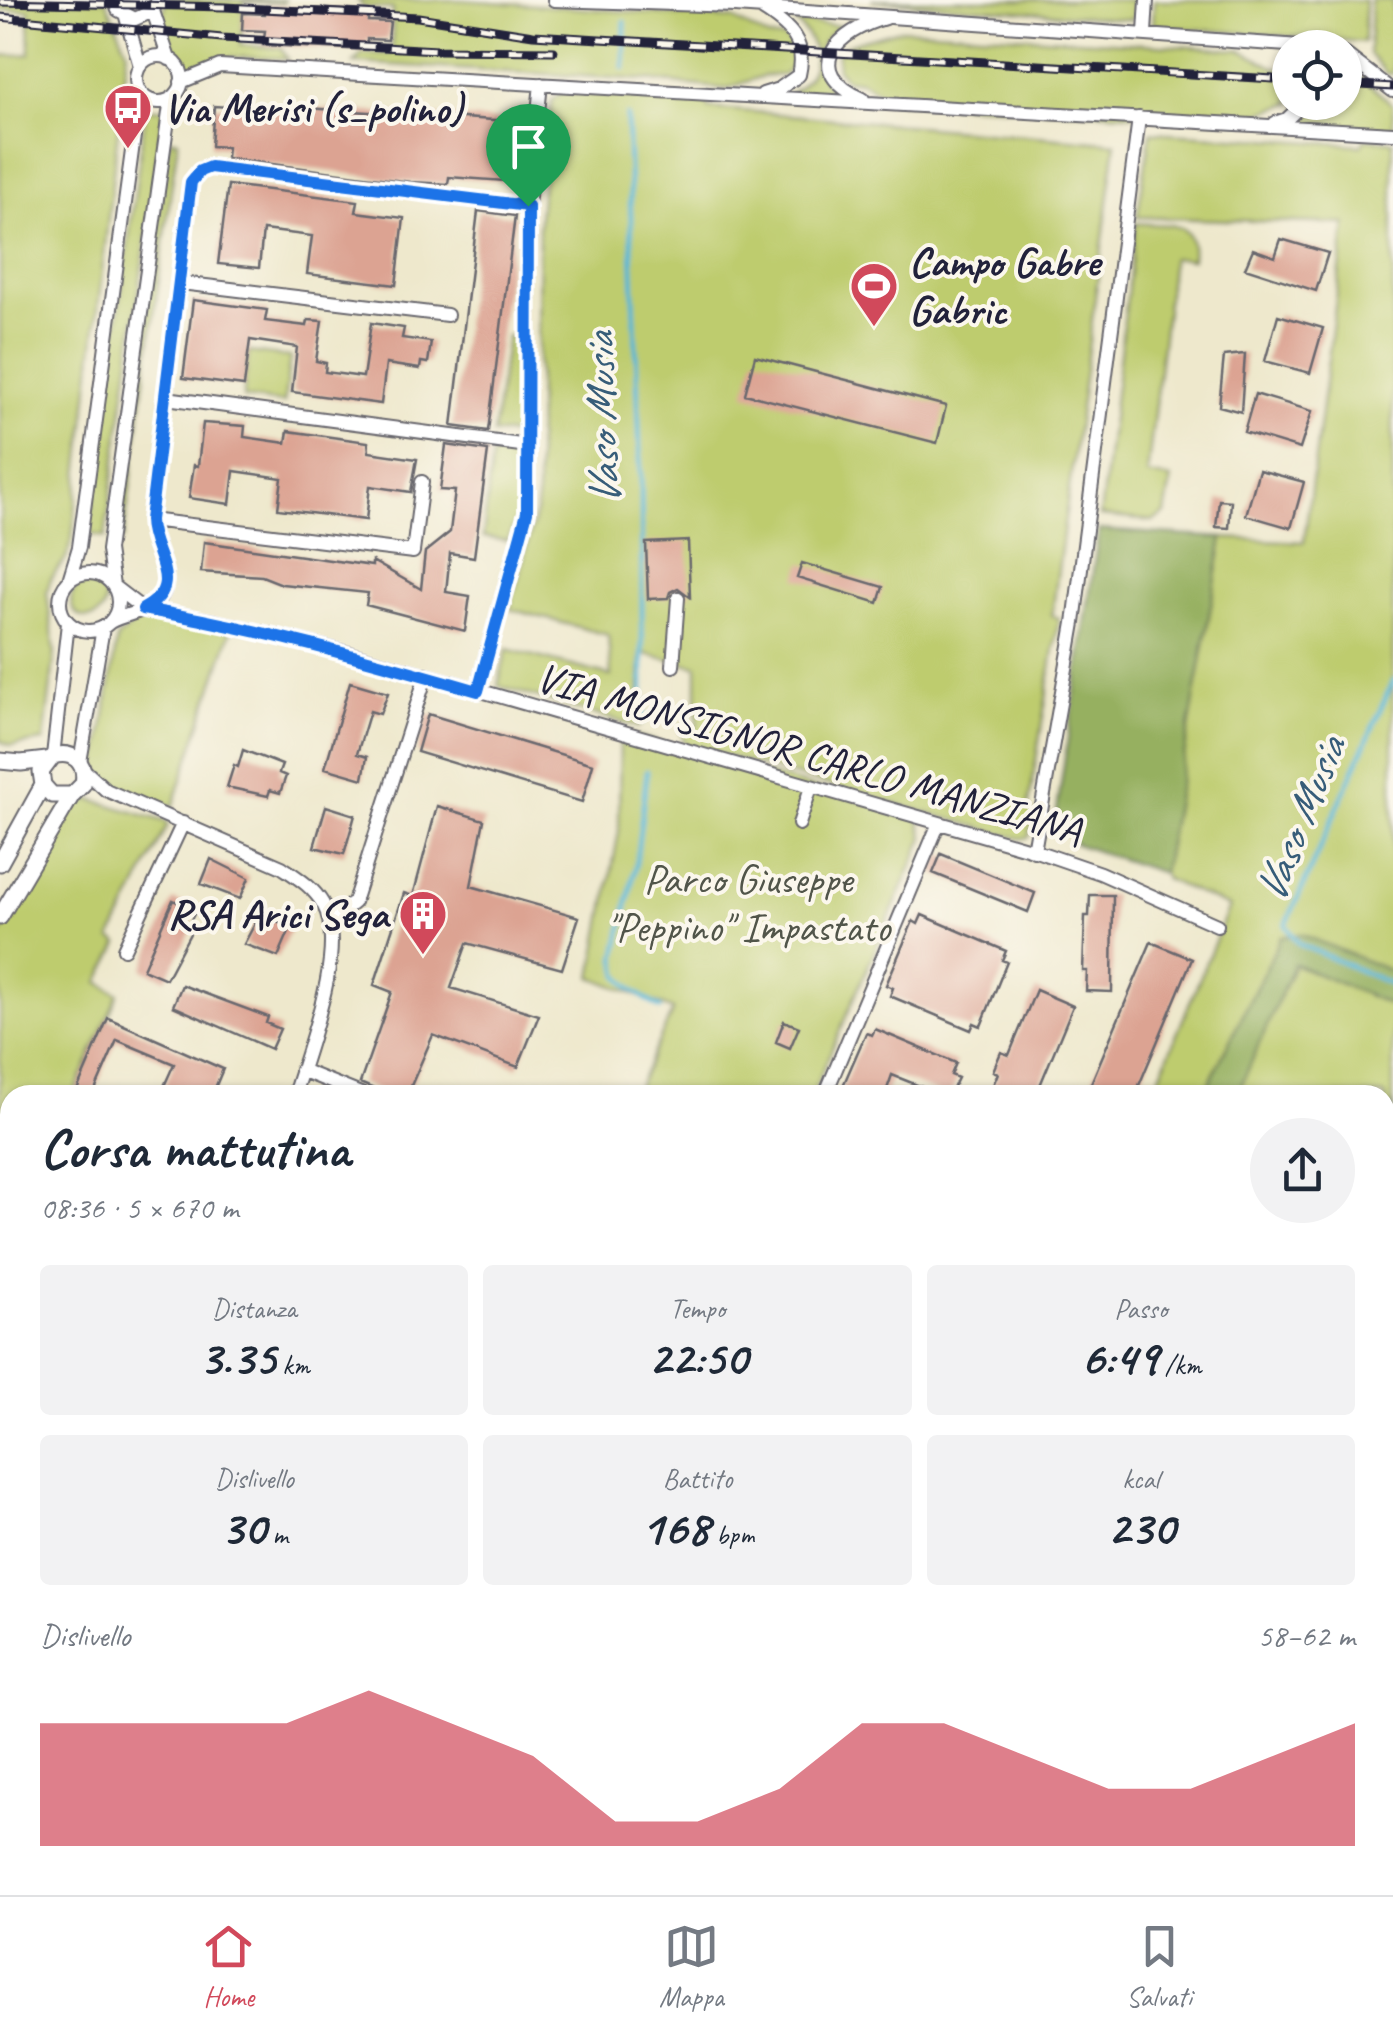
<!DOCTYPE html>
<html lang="it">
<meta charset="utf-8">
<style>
body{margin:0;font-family:Caveat,sans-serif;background:#f2f2f3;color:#1f2937;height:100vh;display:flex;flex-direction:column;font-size:38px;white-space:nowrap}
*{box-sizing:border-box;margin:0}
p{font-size:32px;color:#747a83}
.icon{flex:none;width:55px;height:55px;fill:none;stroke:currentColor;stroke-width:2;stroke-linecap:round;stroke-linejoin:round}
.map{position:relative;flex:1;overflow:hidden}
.side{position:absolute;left:0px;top:1085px;width:1395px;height:810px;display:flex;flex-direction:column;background:#fff;border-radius:30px 30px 0 0;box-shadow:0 2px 8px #0004}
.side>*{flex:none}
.controls{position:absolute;left:1272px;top:30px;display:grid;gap:20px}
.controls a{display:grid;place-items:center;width:90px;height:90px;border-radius:50%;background:#fff;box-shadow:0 2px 8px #0004;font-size:50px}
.pin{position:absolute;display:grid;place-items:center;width:85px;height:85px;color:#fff;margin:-102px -42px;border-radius:50% 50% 50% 0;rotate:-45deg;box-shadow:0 0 10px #0007}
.pin .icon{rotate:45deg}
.round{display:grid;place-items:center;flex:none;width:105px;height:105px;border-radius:52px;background:#f2f2f3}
.overview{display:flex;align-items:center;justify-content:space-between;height:170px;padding:0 40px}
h1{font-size:55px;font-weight:600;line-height:75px}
.stats{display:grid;grid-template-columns:repeat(3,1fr);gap:15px;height:170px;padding:10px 40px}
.stats div{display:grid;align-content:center;border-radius:10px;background:#f2f2f3;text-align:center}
.stats b{font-size:50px;font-weight:600}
.stats small{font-size:28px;font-weight:400}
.stats p{font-size:28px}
.chart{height:280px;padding:20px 40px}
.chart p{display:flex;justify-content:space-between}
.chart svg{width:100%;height:180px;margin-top:10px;fill:#d1495b;opacity:.7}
.tabs{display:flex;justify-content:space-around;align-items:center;height:140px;border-top:2px solid #e0e1e3;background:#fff;font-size:28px;color:#747a83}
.tabs a{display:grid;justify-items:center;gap:5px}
.tabs .selected{color:#d1495b}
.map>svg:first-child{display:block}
.industrial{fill:#d2bec2}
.green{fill:#becc6e;stroke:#707754;stroke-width:2.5}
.forest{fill:#96b061;stroke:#5c694e;stroke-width:2.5}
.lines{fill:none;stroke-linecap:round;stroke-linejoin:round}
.stream{stroke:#56b6d5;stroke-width:5}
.building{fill:#dca392}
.minor-casing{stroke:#69676e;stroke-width:16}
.tertiary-casing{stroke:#69676e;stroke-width:19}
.minor{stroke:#fff;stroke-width:12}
.tertiary{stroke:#fff;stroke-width:15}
.rail-casing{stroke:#22223b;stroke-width:9}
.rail{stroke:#fbf7ec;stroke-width:5;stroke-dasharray:15;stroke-linecap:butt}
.route-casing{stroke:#fff;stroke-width:20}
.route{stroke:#1a73e8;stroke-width:12}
.labels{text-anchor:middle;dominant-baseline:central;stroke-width:8;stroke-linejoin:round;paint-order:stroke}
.poi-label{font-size:42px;font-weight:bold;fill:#22223b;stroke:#fbf7ec;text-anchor:start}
.street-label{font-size:42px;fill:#22223b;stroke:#fbf7ec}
.park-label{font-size:42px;fill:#51554a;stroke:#fbf7ec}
.water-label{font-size:45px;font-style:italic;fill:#375d79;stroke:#fbf7ec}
</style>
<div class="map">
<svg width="1393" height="1895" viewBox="0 0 1393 1895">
<rect width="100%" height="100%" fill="#fbf7ec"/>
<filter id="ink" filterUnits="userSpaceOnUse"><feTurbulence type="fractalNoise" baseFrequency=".01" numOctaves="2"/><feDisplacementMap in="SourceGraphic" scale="20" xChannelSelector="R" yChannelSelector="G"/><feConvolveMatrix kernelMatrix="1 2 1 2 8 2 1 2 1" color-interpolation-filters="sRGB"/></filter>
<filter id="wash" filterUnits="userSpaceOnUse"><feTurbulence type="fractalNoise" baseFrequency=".0048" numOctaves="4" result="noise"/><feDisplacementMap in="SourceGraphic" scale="40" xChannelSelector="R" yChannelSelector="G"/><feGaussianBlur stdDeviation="2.25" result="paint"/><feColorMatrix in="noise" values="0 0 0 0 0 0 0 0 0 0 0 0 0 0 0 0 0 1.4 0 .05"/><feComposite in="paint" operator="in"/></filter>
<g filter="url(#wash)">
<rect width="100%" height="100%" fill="#eee8cc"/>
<!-- industrial -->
<path class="industrial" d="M1393 1325V1895H1147L1155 1885H1385V1355Z"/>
<!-- green -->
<path class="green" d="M0 0H106L127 50 72 539 66 559 51 578 47 592 55 652 44 741 11 746 0 741V56L30 54 29 10H0Z
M166 0H285L283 3 244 2 241 45 281 48 288 59 231 57 190 73C175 42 155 40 166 0Z
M358 0H463L733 19 769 38H784L795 48 797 60 784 75 763 76 726 89 647 80 354 63 362 53 392 54 393 9 363 7Z
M871 0H1133L1132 20Z
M1154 0H1365L1364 42 1153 26Z
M1371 0H1393V74H1387L1369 54Z
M795 22 843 26C810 41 813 73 836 96L790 93C821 74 822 46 795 22Z
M902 29 1240 50 1274 67 1290 70V102L1293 103 1235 120 894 101 861 81 846 79 837 69 838 50C854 40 882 36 902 29Z
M1345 62 1393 105V129L1298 124 1316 110 1319 103 1345 102Z
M563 91 708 101V108L1116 143 1052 615 1059 619 1028 809 1034 811 1029 837 1021 839 686 745 681 733 682 724 697 727V666L641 653 639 727 498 686 507 649 611 676 608 635 510 609 537 508 539 215 552 100Z
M146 109H164L105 537 89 534Z
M1151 132 1362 145 1364 139 1393 141V1460L1385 1459V1095H1152L1229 907 1165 879 1163 873 1223 538 1304 542 1346 224 1137 217Z
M170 139 178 140 123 539H115Z
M1136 223C1168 226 1196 218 1192 259L1172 258 1147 475 1171 479 1165 514 1153 521 1100 516Z
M507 336 524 338 521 434H493Z
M249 352 290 357 284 403 243 398Z
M518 453 519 510 508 541 483 537 492 454Z
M71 601a17 17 0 1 1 34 0a17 17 0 1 1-34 0Z
M152 619 231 631 173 807 107 781 97 768 117 638 138 621Z
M620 731 919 818 924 838 812 1095H634L673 1010 592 977 619 831Z
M90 799 167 822V827L111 939 119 944 99 982 118 994 73 1095H10V1212L5 1225 10 1228V1240L0 1258V936L71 807Z"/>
<!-- forest -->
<path class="forest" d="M1099 530 1223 538 1163 873 1075 844 1056 817Z
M1301 934 1393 972V1006L1294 964 1237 1095H1203L1281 937Z
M1393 1103V1324L1385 1355V1127Z"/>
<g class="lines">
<!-- stream -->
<path class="stream" d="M624 68 625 22
M627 116 641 478 643 722
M1393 681 1286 925 1299 944 1393 985
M647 771 636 863 616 958 619 975 631 989 660 1008
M1385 1234 1393 1195
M299 1895 301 1885"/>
</g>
<g id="blocks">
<!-- building -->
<path class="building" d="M266 6 369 11 368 21 390 22 388 40 367 39V50L263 45 265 31 242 30 243 13 265 14Z
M229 103 509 121 505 181 449 177 448 184 411 182 226 158 227 147 211 146 214 106 229 107Z
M228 185 358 201 356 212 404 218 396 285 307 274 312 236 263 230 259 268 218 264Z
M478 211 515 216 488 431 452 426Z
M1281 239 1328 253 1316 291 1245 268 1253 249 1275 257Z
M193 300 267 310 265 321 307 326 308 320 322 321 316 361 326 363 325 372 363 377 371 323 404 328 402 338 431 342 428 363 421 362 420 369 386 364 381 404 292 392 297 347 250 340 244 386 183 378Z
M1278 315 1323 328 1310 373 1265 361Z
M1245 354 1241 412 1219 406 1224 356Z
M755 356 946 406 937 443 745 394Z
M1255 394 1312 411 1300 449 1244 432Z
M203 423 245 426 244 437 286 443 288 431 368 442 369 452 417 459 411 492 370 486 366 520 278 509 282 478 234 471 230 504 189 498 194 465 198 466Z
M446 445 488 451 474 557 450 553 446 592 470 596 465 631 366 605 368 593 282 584 262 576 201 572 204 542 372 566V561L421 589 425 552 450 532 455 491 440 490Z
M1259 470 1304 482 1291 528 1246 515Z
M1219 500 1231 501 1229 528 1216 527Z
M688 541 690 597 678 588 670 592 668 598 648 599 646 543Z
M802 563 883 587 878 603 797 578Z
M350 682 388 693 380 714 370 711 357 754 367 757 363 779 325 768Z
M428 714 593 764 582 802 417 752Z
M243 750 282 765 279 773 286 776 280 793 270 790 268 796 227 787 234 765 238 767Z
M326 806 355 815 344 854 314 847Z
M437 806 484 820 471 886 579 917 562 969 467 943 451 988 539 1015 518 1067 433 1035 407 1095H388L360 1083 392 992 374 985 404 893 413 896Z
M941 854 1035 893 1028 912 933 873Z
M211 859 249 878 240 899 201 884Z
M1090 895H1113L1112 992 1086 991 1087 971H1083L1085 916H1089Z
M173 900 196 910 189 924 194 926 166 979 143 969Z
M260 914 291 927 278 957 244 944Z
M922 915 1006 951 1002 960 1007 962 981 1026 974 1023 971 1030 890 996 893 988 886 985 913 921 918 924Z
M1151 942 1192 959 1135 1095H1086Z
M182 985 268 1017 266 1023 280 1029 271 1049 173 1006Z
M1036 990 1073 1006 1036 1095H989L998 1073 993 1071 1001 1052 1009 1055Z
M108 1018 223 1069 212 1095H160L174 1064 117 1040 93 1095H75Z
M784 1021 799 1027 790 1048 776 1042Z
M875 1029 956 1063 951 1075 958 1078 950 1095H942L892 1075 885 1095H839L866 1033 872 1035Z"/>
</g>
</g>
<g filter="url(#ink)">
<use href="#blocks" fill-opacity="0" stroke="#69676e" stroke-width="2.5"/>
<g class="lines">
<!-- minor casing -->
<g class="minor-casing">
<path id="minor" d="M114 0 118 10 135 19 153 11 157 0
M554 0 735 6 1329 48
M762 9C789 26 807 41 799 75L779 89 763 94
M153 11 169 59
M126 17 140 66
M1145 33 1147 0
M1345 54 1393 91
M136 79a23 23 0 1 1 46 0a23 23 0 1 1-46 0Z
M181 82 220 66 1393 133
M171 98 108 550 113 586 143 609 212 621 349 653 1030 849 1100 873 1217 925
M863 99C799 70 837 31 885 18
M1275 123 1287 119 1305 102
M181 283 447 315
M166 398 528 446
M150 520 413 552 422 482
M60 602a29 29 0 1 1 58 0a29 29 0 1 1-58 0Z
M69 580 79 547 140 91
M110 622C124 614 143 613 155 603 181 581 150 545 150 520L191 182 200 171 210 167 528 206
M673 666 678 598
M477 691 527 512 528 206 541 84
M53 756 68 623
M80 762 103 628
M83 769 106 790 282 867C298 878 313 887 323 904 348 947 308 1048 294 1095
M799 824 811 787
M1034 851 1074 623 1139 118
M331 921 354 902 426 676
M124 949 183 823
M301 1070 363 1095
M825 1095 939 823
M0 1599 10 1605
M0 1726 10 1714
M660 1885 683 1895
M1033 1885 1055 1895
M440 1895 445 1885
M715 1895 719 1885
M1137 1895 1145 1885"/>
</g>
<!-- tertiary casing -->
<g class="tertiary-casing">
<path id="tertiary" d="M0 761 21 763 47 760
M0 863 43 785
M0 917 72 795 83 784C87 763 73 750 53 756L41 772 43 785 52 795H72"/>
</g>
<!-- minor -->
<use href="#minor" class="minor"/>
<!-- tertiary -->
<use href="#tertiary" class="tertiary"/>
<!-- rail casing -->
<g class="rail-casing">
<path id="rail" d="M0 2 226 7 418 17 533 35 1290 80
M0 17 222 38 437 50 554 51
M1345 84 1393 87"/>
</g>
<!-- rail -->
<use href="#rail" class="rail"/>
</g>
</g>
<g class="lines" filter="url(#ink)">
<!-- route casing -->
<g class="route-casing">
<path id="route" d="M210 167 528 206 527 512 478 691C367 659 257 628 143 609 188 585 150 554 150 520L191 182 200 171Z"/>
</g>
<!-- route -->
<use href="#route" class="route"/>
</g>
<!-- icons -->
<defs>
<g id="bus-pin" transform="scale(2.5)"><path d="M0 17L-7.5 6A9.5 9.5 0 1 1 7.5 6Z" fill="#d1495b" stroke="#fbf7ec"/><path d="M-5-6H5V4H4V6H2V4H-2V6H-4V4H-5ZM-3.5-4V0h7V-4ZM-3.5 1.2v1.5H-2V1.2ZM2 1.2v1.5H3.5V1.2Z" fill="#fff"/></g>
<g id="stadium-pin" transform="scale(2.5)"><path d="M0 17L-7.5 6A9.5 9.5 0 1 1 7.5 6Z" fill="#d1495b" stroke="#fbf7ec"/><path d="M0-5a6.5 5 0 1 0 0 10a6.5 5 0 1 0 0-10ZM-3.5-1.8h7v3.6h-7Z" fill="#fff"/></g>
<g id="building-pin" transform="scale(2.5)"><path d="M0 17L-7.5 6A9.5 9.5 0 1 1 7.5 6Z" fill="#d1495b" stroke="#fbf7ec"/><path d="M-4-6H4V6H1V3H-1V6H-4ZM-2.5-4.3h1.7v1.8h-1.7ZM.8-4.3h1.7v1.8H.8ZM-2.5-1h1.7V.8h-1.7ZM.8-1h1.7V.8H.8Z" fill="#fff"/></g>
</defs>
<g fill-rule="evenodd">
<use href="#bus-pin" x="128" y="108"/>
<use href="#stadium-pin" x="874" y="286"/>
<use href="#building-pin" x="423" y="914"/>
</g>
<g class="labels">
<!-- poi labels -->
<g class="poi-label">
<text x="163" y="108">Via Merisi (s_polino)</text>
<text x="909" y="262">Campo Gabre<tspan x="909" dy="48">Gabric</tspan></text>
<text x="388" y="914" text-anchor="end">RSA Arici Sega</text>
</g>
<!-- street labels -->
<g class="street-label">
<text transform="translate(809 754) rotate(16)">VIA MONSIGNOR CARLO MANZIANA</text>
</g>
<!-- park labels -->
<g class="park-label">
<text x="748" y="879">Parco Giuseppe<tspan x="748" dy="48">"Peppino" Impastato</tspan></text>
</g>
<!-- water labels -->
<g class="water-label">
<text transform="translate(602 420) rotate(-92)">Vaso Musia</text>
<text transform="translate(1300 820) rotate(-68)">Vaso Musia</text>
</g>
</g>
</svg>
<div class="controls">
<a><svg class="icon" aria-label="locate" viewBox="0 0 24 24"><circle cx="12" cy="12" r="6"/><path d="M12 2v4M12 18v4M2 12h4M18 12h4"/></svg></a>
</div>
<div class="pin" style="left:528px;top:206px;background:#1e9e55"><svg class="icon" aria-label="arrive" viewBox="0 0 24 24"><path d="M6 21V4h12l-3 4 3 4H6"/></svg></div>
<section class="side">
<div class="overview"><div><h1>Corsa mattutina</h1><p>08:36 · 5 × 670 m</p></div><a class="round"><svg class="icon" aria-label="share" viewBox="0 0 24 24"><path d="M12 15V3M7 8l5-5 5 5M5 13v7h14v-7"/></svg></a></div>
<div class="stats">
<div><p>Distanza</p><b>3.35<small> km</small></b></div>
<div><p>Tempo</p><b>22:50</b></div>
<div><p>Passo</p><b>6:49<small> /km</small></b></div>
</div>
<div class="stats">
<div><p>Dislivello</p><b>30<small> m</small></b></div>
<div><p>Battito</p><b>168<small> bpm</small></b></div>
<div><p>kcal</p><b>230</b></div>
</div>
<div class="chart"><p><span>Dislivello</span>58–62 m</p>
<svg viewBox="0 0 160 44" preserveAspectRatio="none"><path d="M0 44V14L10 14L20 14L30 14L40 6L50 14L60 22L70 38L80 38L90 30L100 14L110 14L120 22L130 30L140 30L150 22L160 14V44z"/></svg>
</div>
</section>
</div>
<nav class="tabs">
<a class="selected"><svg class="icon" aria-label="home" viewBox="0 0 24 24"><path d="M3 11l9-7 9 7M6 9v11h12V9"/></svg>Home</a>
<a><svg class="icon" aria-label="map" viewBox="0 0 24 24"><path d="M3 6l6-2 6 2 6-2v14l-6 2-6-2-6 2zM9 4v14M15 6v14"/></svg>Mappa</a>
<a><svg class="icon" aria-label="saved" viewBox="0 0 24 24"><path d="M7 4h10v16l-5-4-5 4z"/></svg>Salvati</a>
</nav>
